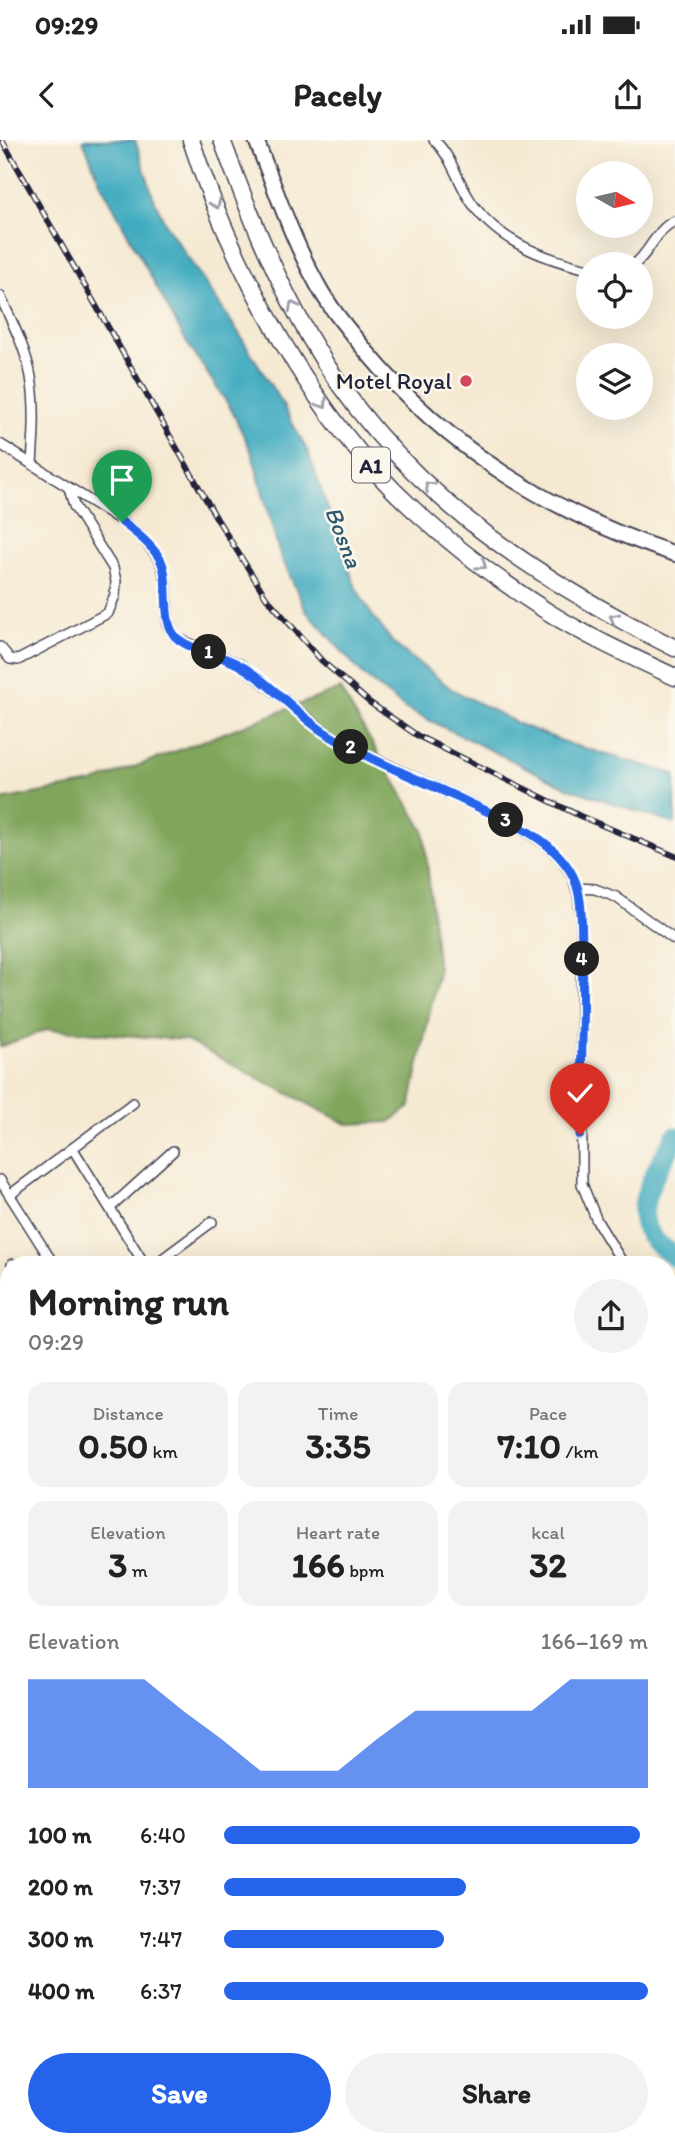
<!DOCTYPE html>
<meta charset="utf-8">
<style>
body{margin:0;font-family:Itim,sans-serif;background:#f2f2f2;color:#222;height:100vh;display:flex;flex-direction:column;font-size:26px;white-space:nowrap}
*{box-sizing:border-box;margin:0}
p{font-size:23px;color:#767676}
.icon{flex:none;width:38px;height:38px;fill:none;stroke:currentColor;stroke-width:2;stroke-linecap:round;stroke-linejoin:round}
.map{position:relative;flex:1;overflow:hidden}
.sheet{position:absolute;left:0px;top:1116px;width:676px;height:891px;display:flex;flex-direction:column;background:#fff;border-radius:28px 28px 0 0;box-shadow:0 7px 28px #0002}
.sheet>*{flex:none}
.needle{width:46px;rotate:98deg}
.tools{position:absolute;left:576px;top:21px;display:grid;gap:14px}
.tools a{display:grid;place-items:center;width:77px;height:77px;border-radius:50%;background:#fff;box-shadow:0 7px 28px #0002;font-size:35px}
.pin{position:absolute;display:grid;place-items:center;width:60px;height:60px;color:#fff;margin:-72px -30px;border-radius:50% 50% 50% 0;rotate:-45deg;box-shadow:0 0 7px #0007}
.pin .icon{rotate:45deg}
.km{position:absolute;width:35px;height:35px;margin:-18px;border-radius:50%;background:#222;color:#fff;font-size:19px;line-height:35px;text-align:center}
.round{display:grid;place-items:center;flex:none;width:74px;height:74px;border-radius:37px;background:#f2f2f2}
.overview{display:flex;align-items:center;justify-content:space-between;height:119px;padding:0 28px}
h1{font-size:38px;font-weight:700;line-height:52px}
.figures{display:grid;grid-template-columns:repeat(3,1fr);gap:10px;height:119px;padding:7px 28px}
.figures div{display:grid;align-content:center;border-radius:18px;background:#f2f2f2;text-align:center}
.figures b{font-size:35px;font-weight:700}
.figures small{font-size:19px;font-weight:400}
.figures p{font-size:19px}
.chart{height:196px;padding:14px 28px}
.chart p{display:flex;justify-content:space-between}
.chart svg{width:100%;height:126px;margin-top:7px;fill:#2563eb;opacity:.7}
.button{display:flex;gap:14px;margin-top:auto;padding:14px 28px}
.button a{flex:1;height:80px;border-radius:42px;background:#2563eb;color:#fff;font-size:28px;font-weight:700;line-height:80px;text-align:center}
.button a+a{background:#f2f2f2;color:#222}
ul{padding:0 28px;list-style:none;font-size:23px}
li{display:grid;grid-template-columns:112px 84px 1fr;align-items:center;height:52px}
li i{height:18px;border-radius:9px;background:#2563eb}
.status{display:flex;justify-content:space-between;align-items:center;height:49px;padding:0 35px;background:#fff;direction:ltr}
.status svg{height:19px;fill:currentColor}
header{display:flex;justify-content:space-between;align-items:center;height:91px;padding:0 28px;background:#fff;font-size:32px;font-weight:700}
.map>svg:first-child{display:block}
.green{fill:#a0c068;stroke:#617152;stroke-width:2}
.forest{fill:#80a65c;stroke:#51644c;stroke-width:2}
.water{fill:#41abc0;stroke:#32667e;stroke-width:2}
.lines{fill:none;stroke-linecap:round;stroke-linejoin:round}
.river{stroke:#41abc0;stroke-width:21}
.minor-casing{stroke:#424052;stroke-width:12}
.primary-casing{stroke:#424052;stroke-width:18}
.motorway-casing{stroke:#424052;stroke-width:19}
.minor{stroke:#fff;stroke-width:9}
.primary{stroke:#fff;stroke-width:14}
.motorway{stroke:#fff;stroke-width:16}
.rail-casing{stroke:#22223b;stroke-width:6}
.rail{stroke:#fbf7ec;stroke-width:3.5;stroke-dasharray:10;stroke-linecap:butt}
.oneway{stroke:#9c9ca7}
.route-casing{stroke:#fff;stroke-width:14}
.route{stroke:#2563eb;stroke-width:9}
.poi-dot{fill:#d1495b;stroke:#fbf7ec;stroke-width:2.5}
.labels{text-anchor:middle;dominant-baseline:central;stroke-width:5;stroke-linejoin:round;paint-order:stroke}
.shield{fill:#fbf7ec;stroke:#636270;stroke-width:2}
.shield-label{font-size:21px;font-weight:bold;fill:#22223b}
.poi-label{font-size:23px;fill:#22223b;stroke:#fbf7ec;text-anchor:end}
.water-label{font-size:24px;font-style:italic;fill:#2e5970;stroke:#fbf7ec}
</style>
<div class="status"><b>09:29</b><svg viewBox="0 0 49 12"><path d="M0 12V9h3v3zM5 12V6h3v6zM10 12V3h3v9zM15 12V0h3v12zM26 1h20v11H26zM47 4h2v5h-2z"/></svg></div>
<header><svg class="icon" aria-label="back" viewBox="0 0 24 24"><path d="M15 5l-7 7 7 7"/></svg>Pacely<svg class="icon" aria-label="share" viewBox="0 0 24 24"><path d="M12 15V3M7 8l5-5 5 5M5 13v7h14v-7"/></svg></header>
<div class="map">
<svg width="675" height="2006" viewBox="0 0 675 2006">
<rect width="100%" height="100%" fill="#fbf7ec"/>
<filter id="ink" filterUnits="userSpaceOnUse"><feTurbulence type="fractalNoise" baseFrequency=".0143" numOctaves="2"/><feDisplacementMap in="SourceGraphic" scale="14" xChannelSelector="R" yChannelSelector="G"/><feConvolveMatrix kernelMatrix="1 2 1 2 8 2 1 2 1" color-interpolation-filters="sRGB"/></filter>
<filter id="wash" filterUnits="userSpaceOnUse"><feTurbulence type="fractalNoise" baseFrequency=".00686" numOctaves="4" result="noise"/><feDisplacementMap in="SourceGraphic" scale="28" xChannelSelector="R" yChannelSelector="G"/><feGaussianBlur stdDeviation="1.57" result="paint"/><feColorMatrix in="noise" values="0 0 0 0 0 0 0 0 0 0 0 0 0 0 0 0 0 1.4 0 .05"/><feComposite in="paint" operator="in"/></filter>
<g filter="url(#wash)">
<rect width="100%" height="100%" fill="#f5e9d2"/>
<!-- green -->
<path class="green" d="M669 1821 675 1825V1984L667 1983V1823Z"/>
<!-- forest -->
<path class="forest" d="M340 549 424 691 438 832 410 967 390 982 347 984 185 900 48 889 0 907V660L92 643Z"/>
<!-- water -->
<path class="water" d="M83 0H135L154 59 166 85 240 195 281 262 308 312 356 448 370 472 394 504 453 550 521 585 570 604 675 634V684L568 648 406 569 364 536 306 471 279 412 252 313 231 269 184 198 100 42Z"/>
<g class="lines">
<!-- river -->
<path class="river" d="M675 997C661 1024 627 1070 653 1099 659 1106 668 1111 675 1117
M667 1555 675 1550
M155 2006 159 1998"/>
</g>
</g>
<g filter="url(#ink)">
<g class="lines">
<!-- minor casing -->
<g class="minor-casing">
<path id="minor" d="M434 0C450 15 456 36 467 55 492 99 541 118 588 129
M635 124C650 112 657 88 675 81
M0 156C12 182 26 209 31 237 36 266 34 295 32 324
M0 304 122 381 143 399 160 420 166 442 168 485 176 498 240 524 322 590 349 607 515 684 547 705 561 719 573 737 578 754 581 776 582 1044 597 1081 624 1125
M0 507 10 519 18 520 108 473 115 455 116 441 113 428 74 366 69 348
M577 748 595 749 616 757 675 800
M73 1009 145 1125
M0 1040 54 1125
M11 1054 133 963
M110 1068 173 1011
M12 1124 13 1125
M154 1125 212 1082
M667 1173 675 1177
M0 1357 9 1358
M0 1773 9 1738
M0 1946 9 1953
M46 1998 49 2006
M610 1998 620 2002 624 2006
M68 2006V1998
M187 2006 194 1998
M327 2006V1998
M573 2006 591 1998"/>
</g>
<!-- primary casing -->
<g class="primary-casing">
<path id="primary" d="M256 0C275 47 291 97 316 142 329 167 347 188 365 210 449 311 552 373 675 414
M667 1682 675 1664
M489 1998 493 2006
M531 2006 535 1998"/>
</g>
<!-- motorway casing -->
<g class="motorway-casing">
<path id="motorway" d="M191 0C232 127 314 279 413 369 454 407 501 442 548 472 588 497 632 517 675 537
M222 0C247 68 274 135 310 198 394 345 527 434 675 508"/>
</g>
<!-- minor -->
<use href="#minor" class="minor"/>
<!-- primary -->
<use href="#primary" class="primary"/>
<!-- motorway -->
<use href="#motorway" class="motorway"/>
<!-- rail casing -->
<g class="rail-casing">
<path id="rail" d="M2 0 217 379 266 457 322 521 369 562 418 596 580 676 675 716"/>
</g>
<!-- rail -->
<use href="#rail" class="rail"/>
</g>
<!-- one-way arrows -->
<defs><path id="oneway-chevron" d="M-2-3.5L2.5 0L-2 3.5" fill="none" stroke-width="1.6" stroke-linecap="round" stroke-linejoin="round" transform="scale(1.75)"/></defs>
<g class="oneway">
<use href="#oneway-chevron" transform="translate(216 64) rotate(67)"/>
<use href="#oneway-chevron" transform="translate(293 166) rotate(-118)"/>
<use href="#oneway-chevron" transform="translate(323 264) rotate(56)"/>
<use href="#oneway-chevron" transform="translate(429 346) rotate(-135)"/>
<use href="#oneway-chevron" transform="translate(482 425) rotate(37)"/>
<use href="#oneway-chevron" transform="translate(614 478) rotate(-153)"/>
</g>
</g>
<g class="lines" filter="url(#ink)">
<!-- route casing -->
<g class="route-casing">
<path id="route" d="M122 382C135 392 151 404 160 419 172 441 159 485 178 499 196 513 222 514 241 526 272 544 295 573 324 592 368 620 419 639 467 662 505 680 552 696 573 736 583 756 581 783 582 804 584 868 581 931 580 995"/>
</g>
<!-- route -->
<use href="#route" class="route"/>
</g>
<!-- markers -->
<circle class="poi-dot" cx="466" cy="241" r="7"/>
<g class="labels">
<!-- shield labels -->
<rect class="shield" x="352" y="307.5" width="38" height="35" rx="5"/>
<g class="shield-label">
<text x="371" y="325">A1</text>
</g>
<!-- poi labels -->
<g class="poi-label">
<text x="452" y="241">Motel Royal</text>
</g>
<!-- water labels -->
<g class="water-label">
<text transform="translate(344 397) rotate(69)">Bosna</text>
</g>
</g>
</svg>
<div class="tools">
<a><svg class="needle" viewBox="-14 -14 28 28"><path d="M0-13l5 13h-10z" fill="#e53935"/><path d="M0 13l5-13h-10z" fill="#767676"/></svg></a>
<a><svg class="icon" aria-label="locate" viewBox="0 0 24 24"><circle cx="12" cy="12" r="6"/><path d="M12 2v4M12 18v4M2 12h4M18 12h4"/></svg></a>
<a><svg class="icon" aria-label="layers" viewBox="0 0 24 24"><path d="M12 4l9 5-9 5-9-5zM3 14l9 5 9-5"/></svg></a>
</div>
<div class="pin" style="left:122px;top:382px;background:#1e9e55"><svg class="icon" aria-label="arrive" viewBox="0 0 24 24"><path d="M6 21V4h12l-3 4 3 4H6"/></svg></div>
<div class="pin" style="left:580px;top:995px;background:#d93025"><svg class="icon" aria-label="check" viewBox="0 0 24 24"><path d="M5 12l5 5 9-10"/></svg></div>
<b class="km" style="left:209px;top:512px">1</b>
<b class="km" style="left:351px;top:607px">2</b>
<b class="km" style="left:506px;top:680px">3</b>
<b class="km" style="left:582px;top:819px">4</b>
<section class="sheet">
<div class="overview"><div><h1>Morning run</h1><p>09:29</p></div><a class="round"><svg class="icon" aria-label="share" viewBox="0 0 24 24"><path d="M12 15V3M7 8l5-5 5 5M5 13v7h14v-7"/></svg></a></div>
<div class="figures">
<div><p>Distance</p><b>0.50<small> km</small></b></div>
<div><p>Time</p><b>3:35</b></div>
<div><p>Pace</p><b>7:10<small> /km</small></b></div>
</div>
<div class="figures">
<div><p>Elevation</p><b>3<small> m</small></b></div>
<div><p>Heart rate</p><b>166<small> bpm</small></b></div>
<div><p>kcal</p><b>32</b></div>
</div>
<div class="chart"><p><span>Elevation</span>166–169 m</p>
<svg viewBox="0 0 160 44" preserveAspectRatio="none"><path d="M0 44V6L10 6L20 6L30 6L40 17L50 27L60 38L70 38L80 38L90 27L100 17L110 17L120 17L130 17L140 6L150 6L160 6V44z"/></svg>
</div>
<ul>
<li><b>100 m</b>6:40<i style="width:98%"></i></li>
<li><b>200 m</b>7:37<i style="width:57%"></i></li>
<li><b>300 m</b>7:47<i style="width:52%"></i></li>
<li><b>400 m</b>6:37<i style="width:100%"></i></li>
</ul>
<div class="button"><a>Save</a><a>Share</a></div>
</section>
</div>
